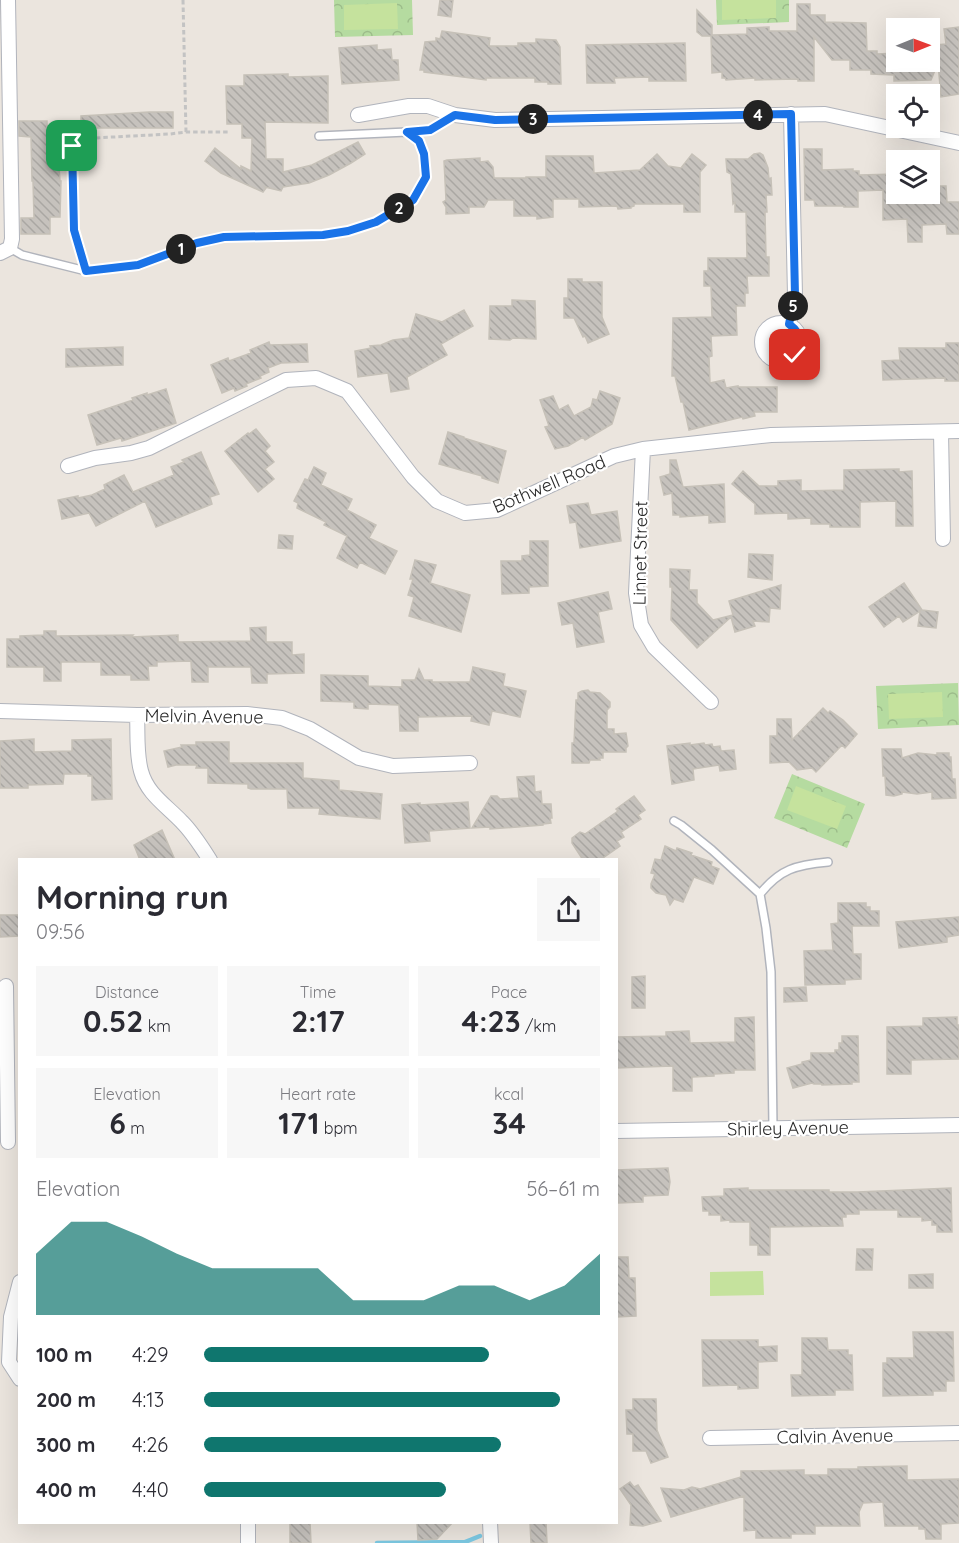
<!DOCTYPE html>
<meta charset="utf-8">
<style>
body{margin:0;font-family:Quicksand,sans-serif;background:#f7f7f7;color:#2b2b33;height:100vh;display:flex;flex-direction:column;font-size:22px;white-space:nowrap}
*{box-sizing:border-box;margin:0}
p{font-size:20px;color:#7c7c81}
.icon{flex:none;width:33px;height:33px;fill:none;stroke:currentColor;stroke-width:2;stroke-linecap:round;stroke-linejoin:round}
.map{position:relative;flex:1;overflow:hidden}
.panel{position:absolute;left:18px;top:858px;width:600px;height:666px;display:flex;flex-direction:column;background:#fff;border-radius:0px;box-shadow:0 6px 24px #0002}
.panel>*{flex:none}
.needle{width:39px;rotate:89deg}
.fabs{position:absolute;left:886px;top:18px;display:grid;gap:12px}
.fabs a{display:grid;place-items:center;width:54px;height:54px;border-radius:0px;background:#fff;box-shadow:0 6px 24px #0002;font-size:30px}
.pin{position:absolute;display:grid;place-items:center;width:51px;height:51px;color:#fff;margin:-26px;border-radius:12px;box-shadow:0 3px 9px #0006}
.km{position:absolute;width:30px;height:30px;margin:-15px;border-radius:50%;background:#222;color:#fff;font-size:16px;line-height:30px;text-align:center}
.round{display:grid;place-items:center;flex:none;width:63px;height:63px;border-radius:0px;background:#f7f7f7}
.headline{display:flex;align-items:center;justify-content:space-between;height:102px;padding:0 18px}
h1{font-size:33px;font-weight:700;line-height:45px}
.figures{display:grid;grid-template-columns:repeat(3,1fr);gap:9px;height:102px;padding:6px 18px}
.figures div{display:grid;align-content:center;border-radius:0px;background:#f7f7f7;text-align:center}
.figures b{font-size:30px;font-weight:700}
.figures small{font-size:16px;font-weight:400}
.figures p{font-size:16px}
.chart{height:168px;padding:12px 18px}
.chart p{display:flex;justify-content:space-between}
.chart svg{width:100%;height:108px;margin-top:6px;fill:#0f766e;opacity:.7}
ul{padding:0 18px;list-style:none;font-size:20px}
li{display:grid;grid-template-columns:96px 72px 1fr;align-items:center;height:45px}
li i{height:15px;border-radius:8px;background:#0f766e}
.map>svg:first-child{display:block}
.forest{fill:url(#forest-crowns)}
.pitch{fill:#c5e29d}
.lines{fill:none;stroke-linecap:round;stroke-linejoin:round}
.stream{stroke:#7cc8e2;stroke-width:4.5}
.building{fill:url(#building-back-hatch);stroke:#c6c1b8;stroke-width:1.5}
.lane-casing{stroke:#b1b4bc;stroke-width:10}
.street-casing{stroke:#b1b4bc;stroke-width:16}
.path{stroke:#c3c3c3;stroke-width:3;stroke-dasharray:4.5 3;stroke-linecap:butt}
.lane{stroke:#fff;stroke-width:7}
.street{stroke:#fff;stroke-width:14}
.route-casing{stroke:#fff;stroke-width:12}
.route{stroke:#1a73e8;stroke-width:8}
.labels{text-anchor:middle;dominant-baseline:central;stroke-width:4.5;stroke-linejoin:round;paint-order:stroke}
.street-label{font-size:18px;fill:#2a2a2a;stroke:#fff}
</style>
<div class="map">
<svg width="959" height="1543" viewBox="0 0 959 1543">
<defs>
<pattern id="forest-crowns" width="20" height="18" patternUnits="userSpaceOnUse" patternTransform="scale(1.5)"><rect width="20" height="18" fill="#b5dba0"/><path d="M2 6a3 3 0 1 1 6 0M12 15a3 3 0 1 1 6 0" fill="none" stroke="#9cbc8a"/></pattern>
<pattern id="building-back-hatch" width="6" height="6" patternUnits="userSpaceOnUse" patternTransform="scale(1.5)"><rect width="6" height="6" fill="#c6c2bd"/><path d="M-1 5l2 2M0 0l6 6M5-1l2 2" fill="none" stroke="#aaa7a3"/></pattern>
</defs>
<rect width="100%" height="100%" fill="#ebe5de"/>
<!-- forest -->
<path class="forest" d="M334 0H412L413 35 335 37Z
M716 0H789V22L717 25Z
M958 683 959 725 878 729 876 686Z
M792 774 865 804 847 848 774 818Z"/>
<!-- pitch -->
<path class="pitch" d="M722 0H776V18L722 20Z
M397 3 398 29 344 30V5Z
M942 692 943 717 889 719 888 694Z
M796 786 846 806 837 829 787 810Z
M763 1271 764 1295 710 1296V1272Z"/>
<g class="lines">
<!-- stream -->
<path class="stream" d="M377 1543 465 1542 480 1536"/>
</g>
<!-- building -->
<path class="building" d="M440 0H453L451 17 438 15Z
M797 4H810V15H825V22L866 23 867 51H877V54L897 53V62H938L936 45 946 44 944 29 959 27V94L941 97 938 63 931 80 894 81V75L871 74V70H850V60H832L814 37V81H798V79L755 80V78L726 80 725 78H722V72L712 73 711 36H702L697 32V10L712 25V35L747 34V28L769 27V31H797Z
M442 31 490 38 489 46H518V43H536V39L556 40 560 47 561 84H548V82H535V78H486V80L424 72V70H420L425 42 436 41V38L440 39Z
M685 43 686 81H649V77L614 78 615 83H587L586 45Z
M377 45V50L391 49 392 60H398L399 80 342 84 339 48Z
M288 74V77L328 76V123L265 122 266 159H283V172L312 165 358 142 365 154 351 163 329 175 309 183 283 187 281 191 265 187 266 188 263 192 221 173 205 161 215 148 241 169V166L251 171 252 138H242V124H227L226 86H244V75Z
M149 112H173V128H81V116Z
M19 121H47V132L61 137 58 143V166H59L60 181H61L60 217H50V234H21V218H34L33 181H32L31 137 19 136Z
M804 149H822V170L853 169V171H859V175L896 174 897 194H930V186H946L947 202H959V234H947L946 224 922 225V242H908L907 219 883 220V190L858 191V207H844V206H815L814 200H805Z
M760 153 763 155 768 168 769 179 771 178 772 195H766L767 212H765L766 257H769V276H747L748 293H745V306H736L737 335 711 336 712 356 709 357 710 383 724 380 726 388 738 386V387H777V412H754L755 416 743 419 742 417 689 430 683 402H681L675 376H672L673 318 712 317 711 286H704V271H708V258H747L746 212H735V202L733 204 731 174 727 172 726 159H748L754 154Z
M657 154 668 166 681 168 692 154 706 165 700 172V212H684V204H634V206L631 207V208L618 209 617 206 579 207V199H553V217L537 219V216H514V200H488L484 207H469V213L446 214V207L443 202 446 200 444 161 447 160 480 158V162L488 161 493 167 494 178H526V177H546V156H593L594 173 640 170Z
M568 279H582V282H602V317L609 334 588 343 585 336 583 337 574 318H564V298H568Z
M512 300 535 301 536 339 513 338 510 340 489 339 490 306H512Z
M464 310 473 326 441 344 447 355 407 377 409 389 391 392 388 373 358 377 355 351 366 349 371 348 370 346 381 345 393 340 409 338 416 314 442 322Z
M269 342 270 345 307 344 308 362 281 363 268 368 269 372 260 376 261 378 246 384 247 386 235 391 234 388 222 393 211 365 228 358 229 361 251 353 250 350Z
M946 343H959V381H945V378L883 380 882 361 900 360 899 348H946Z
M123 347V365L66 367V349Z
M166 389 176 423 122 441 121 438 97 445 88 415 133 400 132 398 147 393V395Z
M600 391 620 398 612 424 585 440 583 437 568 446 555 449 545 427 549 426 540 400 553 396 559 410 568 405 574 416 591 407 593 399 597 400Z
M256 429 270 446 265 451 274 462 265 469 274 479 258 492 225 451 248 433 249 434Z
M448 432 464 437V438L506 451 498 483 482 478V476L439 464Z
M201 452 219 494 210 497 212 504 156 527 145 501 96 526 89 513 62 519 58 500 78 496V498L92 495 105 489 104 485 124 475 133 492 174 475 171 467 184 462 182 460Z
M670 460H676L683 487 724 484 725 522 709 523V515L680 517V515H673L672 493 664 495 660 477 670 474Z
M314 467 326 473 321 485 352 499 347 510 376 525 369 538 397 551 385 574 360 562 357 568 337 558 347 536 324 525 326 522 297 508 298 503 294 501 305 479 308 480Z
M899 469V472L912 471 913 526H896V501L860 502V527H830V524H811V518L788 519V513L755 514V504L732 484 743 471 759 486H778V481L801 480V491L844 490V470Z
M588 503 591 515 617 511 621 541 580 548 576 522 570 523 567 506Z
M279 535 293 536 292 549 278 548Z
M530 541H548V586L529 587V593L502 594 501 561H522V556L530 555Z
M749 554 773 555 772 580 748 577Z
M415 560 436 565 430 583 470 595 461 632 409 616 414 597 408 595 413 579H410Z
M670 569 690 570 689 590H697V603L713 620 733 615 729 601 781 585 780 609 770 608 769 622 753 621 755 626 735 632 731 617 697 648 671 620 672 587H670Z
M904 583 922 610 938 612 936 628 918 626 920 611 903 622 899 616 884 627 869 607Z
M608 592 612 609 598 612 604 642 577 647 573 623 562 625 558 603Z
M266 627V642H292V655L304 654V673L267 674V683H252L251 667H208V682H192L191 661 157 662V666H148L149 680H131V675H101V662H61V681H44V667H7V639H20V636L44 635V631H56V636L133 635 131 637 178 635V642L251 641 250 628Z
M473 667 505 674 503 686 526 691 520 717 492 711 489 725 471 721 472 716 418 717V731H400L399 705 368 704V709L354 708V702L321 701V675L368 676V686L402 687V680H415L419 669 424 680H432V682H470Z
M588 690 590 692 600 693 610 702V707L607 710V729H614V734L626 733 628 746 626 748V752H603V758H599L600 760H590L589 763H572V743H574L576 700H578V693L582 691Z
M823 708 828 713 830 711 843 720 857 734 845 748 842 745 816 772 812 768 797 770 789 762 770 763V736H777V719H791L792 740Z
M34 739V752L72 751V740L111 739 112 799 92 800V776H88V774H64L63 784 28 785V788H0V741Z
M196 742H229V763H303V778L339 781V790L382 794 380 819 319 814 320 808H288L287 789H251L248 788V784L208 783V768H196L197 765H176L168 767 164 751 182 747 181 745H196Z
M690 743V745L704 743 705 745 712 744 713 747 720 746 721 751 734 750 736 769 720 771 719 765 693 769 694 780 672 784 667 746Z
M882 749H901L902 758 918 753 937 755V753H949V757H951L952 779H955L956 798 932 799V792L917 794 902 792V794L894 796 886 795 885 776H883Z
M534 776 535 792 541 791 542 804H551L552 818H550L551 823 543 824V825L490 829V827L472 828 491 796H497L500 799 519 798 517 777Z
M634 796 645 810 638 815 641 819 621 832 624 837 617 841 620 846 600 860H583L572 843V838L580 832 585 834 618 811 616 809Z
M468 802 470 828 429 831 430 841 405 843 402 805 420 803V805Z
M162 830 175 860H140L134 845Z
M665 846 676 851 677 848 692 853 691 855 712 862 711 866 719 869 713 884 694 877 683 902 674 899 670 905 666 895 656 893 651 888V884L655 874 651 873 655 859 661 860Z
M838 903H866V907H870V911H879V926H852L853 954H861V979L845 980V984L805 985 804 951 833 950 831 924 838 923Z
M0 915H20V936L0 937Z
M959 917V935L947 937V942L899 948 896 922Z
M645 976V1008H632V977Z
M806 987 807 1001 784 1002V988Z
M754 1017 755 1070H734V1073L714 1074V1076L692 1077V1091H673V1066L616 1068V1037L666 1036V1032L689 1031 690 1043 735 1042V1018Z
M957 1017V1025H959V1059L911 1060V1074H887V1027L923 1026V1018Z
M842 1036H858L859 1082H852V1084L822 1085V1084H814L812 1083 793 1088 787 1068 802 1064V1062L811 1060V1053H835V1050H839V1043H842Z
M668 1168 670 1182 668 1195 643 1196V1202L618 1203V1196L616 1193V1170Z
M748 1188V1190H829V1192H857L951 1188 952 1232H937V1225H932V1220L922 1221V1217H898V1210H859V1214H846V1217H842L843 1226 770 1227V1255H758V1245H750V1222H730V1220L721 1221V1215H709V1211H703L702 1197 724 1196V1189Z
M857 1249H873L872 1270H856Z
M616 1257H628L629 1278H635L636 1316 616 1317Z
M933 1274V1288H909V1275Z
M913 1332H953L954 1381H946V1391H933V1395L883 1396V1363H887V1358H914Z
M802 1338H827L828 1350H848V1355H852L853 1390H835V1395L792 1396 791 1375H802Z
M702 1340H758V1347L777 1346V1361L758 1362V1388L738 1389V1385L703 1386Z
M633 1399H656L657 1430 668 1457 651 1463 646 1451H633V1434H627L626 1410H633Z
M907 1466V1480L959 1479V1523L941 1524V1539H926L925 1529H919V1526H885L883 1502 863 1503 859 1512 860 1526H815V1534H791V1538H756V1530L744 1531V1496L671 1517 661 1488 684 1490 692 1487 700 1489 741 1477V1471L804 1470V1475H828V1469H858V1467Z
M630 1482 634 1487 638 1485 661 1521 643 1526 630 1525 631 1505 620 1489Z
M290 1522H310L311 1543H290Z
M417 1522H453L437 1539 418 1540Z
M530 1522H546L547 1543H531Z"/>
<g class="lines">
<!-- lane casing -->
<g class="lane-casing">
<path id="lane" d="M407 132 430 130 455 115
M72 146 74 230 86 271
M10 248 22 255 86 271 138 265 197 243 224 237 323 235 348 231 376 222 413 200 426 177 424 154 419 141 407 132 319 136
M674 821 681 825 712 850 760 894 766 928 771 972 773 1128
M760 894C780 869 796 865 828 862"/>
</g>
<!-- street casing -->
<g class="street-casing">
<path id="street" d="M358 115 409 106H428L455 115 495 120 825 114 959 143
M0 253 10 248 12 239 8 0
M762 342a19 19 0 1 1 38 0a19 19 0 1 1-38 0Z
M789 324 795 295 791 114
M941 432 943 539
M643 449 636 593 641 625 654 647 711 702
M68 466 95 458 131 453 149 448 286 380 316 378 347 391 413 477 437 501 465 513 497 510 614 456 643 449 771 435 959 431
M0 711 137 715 247 714 282 718 310 729 359 758 393 766 470 763
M137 715C138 733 136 753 141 771 147 794 166 805 182 822 193 833 201 846 210 860
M6 986 8 1142
M616 1131 959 1125
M20 1282 11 1317 9 1362 20 1379
M710 1438 959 1433
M248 1522V1543
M490 1522 491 1543"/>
</g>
<!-- path -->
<path class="path" d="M183 0 186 132
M81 140 94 138 170 134 186 132H230"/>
<!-- lane -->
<use href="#lane" class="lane"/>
<!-- street -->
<use href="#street" class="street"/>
</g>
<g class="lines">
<!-- route casing -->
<g class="route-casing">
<path id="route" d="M72 146 74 230 86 271 138 265 197 243 224 237 323 235 348 231 376 222 413 200 426 177 424 154 419 141 407 132 430 130 455 115 495 120 791 114 795 295 789 324C801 333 803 343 795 355"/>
</g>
<!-- route -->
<use href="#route" class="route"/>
</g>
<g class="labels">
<!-- street labels -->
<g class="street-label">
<text transform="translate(549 484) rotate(-23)">Bothwell Road</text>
<text transform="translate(640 553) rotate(-89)">Linnet Street</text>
<text transform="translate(204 716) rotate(1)">Melvin Avenue</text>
<text transform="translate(788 1128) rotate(-1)">Shirley Avenue</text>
<text transform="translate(835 1436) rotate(-1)">Calvin Avenue</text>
</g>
</g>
</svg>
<div class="fabs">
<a><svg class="needle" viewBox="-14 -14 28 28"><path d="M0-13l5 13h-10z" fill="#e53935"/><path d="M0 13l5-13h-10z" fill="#7c7c81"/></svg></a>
<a><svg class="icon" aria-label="locate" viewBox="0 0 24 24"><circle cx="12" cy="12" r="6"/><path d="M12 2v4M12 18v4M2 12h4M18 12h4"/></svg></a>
<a><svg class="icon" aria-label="layers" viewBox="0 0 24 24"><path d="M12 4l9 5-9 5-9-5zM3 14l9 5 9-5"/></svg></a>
</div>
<div class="pin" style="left:72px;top:146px;background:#1e9e55"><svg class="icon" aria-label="arrive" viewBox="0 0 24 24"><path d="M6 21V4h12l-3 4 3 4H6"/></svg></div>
<div class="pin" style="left:795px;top:355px;background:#d93025"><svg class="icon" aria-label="check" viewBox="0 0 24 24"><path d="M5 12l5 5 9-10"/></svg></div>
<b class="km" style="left:181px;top:249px">1</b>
<b class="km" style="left:399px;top:208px">2</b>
<b class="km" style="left:533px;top:119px">3</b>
<b class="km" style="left:758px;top:115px">4</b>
<b class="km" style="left:793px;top:306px">5</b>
<section class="panel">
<div class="headline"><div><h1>Morning run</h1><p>09:56</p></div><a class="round"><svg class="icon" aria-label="share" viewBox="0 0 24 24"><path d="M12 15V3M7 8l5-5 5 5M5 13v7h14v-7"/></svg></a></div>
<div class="figures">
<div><p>Distance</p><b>0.52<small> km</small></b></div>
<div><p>Time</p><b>2:17</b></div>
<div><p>Pace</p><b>4:23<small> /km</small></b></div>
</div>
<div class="figures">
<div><p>Elevation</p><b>6<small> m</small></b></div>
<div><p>Heart rate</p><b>171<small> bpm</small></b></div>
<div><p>kcal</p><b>34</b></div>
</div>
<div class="chart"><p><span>Elevation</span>56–61 m</p>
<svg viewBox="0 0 160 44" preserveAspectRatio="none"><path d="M0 44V19L10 6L20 6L30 12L40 19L50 25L60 25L70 25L80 25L90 38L100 38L110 38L120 32L130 32L140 38L150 32L160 19V44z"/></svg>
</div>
<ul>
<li><b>100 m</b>4:29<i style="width:72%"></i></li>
<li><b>200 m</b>4:13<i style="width:90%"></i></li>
<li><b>300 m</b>4:26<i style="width:75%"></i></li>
<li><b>400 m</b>4:40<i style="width:61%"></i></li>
</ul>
</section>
</div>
